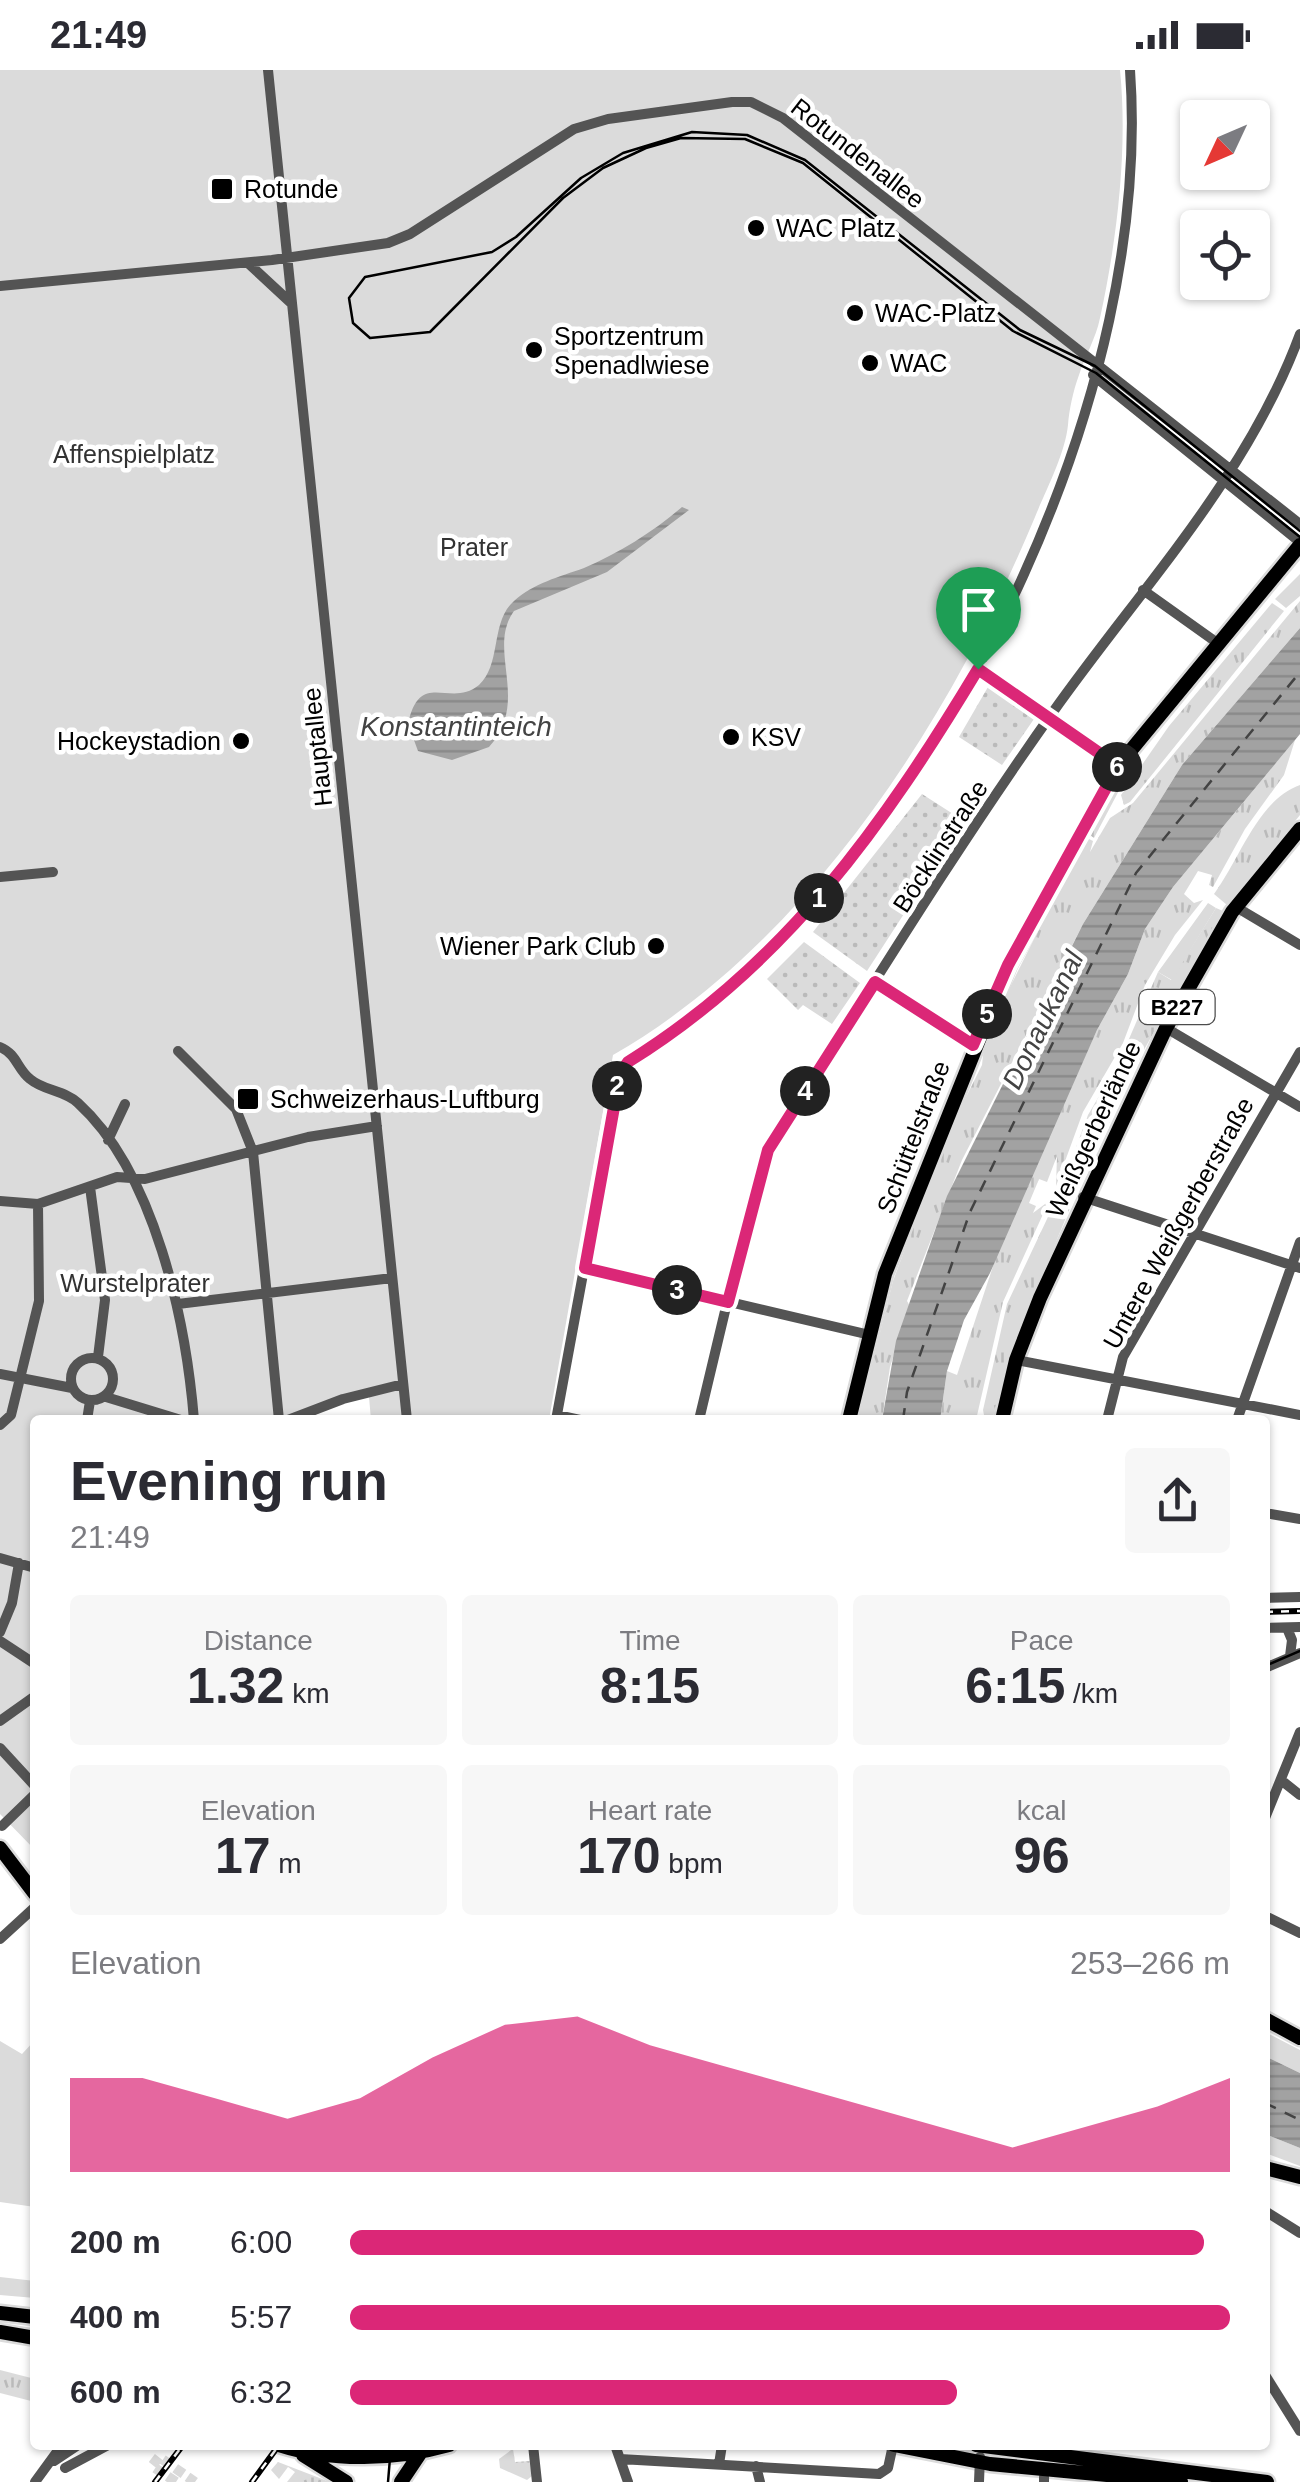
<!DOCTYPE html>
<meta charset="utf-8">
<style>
body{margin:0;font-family:Arial,sans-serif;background:#f7f7f7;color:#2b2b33;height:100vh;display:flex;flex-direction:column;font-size:38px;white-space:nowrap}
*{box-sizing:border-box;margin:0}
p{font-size:32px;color:#7c7c81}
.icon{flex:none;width:55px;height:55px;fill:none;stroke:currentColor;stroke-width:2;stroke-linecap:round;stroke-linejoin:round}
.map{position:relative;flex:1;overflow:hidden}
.details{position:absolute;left:30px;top:1345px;width:1240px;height:1035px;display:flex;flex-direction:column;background:#fff;border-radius:10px;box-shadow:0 2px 8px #0004}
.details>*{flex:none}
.needle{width:65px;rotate:226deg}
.tools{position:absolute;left:1180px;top:30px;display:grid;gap:20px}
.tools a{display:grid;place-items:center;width:90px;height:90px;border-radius:10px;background:#fff;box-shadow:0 2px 8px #0004;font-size:50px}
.pin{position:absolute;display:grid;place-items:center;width:85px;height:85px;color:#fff;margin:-102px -42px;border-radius:50% 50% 50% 0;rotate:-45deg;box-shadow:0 0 10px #0007}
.pin .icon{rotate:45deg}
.km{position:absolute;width:50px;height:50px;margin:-25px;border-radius:50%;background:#222;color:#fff;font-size:28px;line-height:50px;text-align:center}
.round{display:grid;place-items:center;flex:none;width:105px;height:105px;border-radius:10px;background:#f7f7f7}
.overview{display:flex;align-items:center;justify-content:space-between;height:170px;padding:0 40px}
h1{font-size:55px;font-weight:700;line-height:75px}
.figures{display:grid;grid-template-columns:repeat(3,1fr);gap:15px;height:170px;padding:10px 40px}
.figures div{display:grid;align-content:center;border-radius:10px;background:#f7f7f7;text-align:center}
.figures b{font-size:50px;font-weight:700}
.figures small{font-size:28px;font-weight:400}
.figures p{font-size:28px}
.chart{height:280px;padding:20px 40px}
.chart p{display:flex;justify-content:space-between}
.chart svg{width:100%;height:180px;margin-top:10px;fill:#db2777;opacity:.7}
ul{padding:0 40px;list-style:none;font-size:32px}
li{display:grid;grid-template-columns:160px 120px 1fr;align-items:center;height:75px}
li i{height:25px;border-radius:12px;background:#db2777}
.status{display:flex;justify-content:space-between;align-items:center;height:70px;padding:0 50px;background:#fff;direction:ltr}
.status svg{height:28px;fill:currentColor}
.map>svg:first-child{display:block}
.grass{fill:url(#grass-tufts)}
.park{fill:#dbdbdb}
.garden{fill:url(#garden-dots)}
.water{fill:url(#water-rules)}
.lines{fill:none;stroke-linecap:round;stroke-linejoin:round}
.ferry{stroke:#434343;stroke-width:2.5;stroke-dasharray:12 10;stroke-linecap:butt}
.minor-tunnel{stroke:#d9d9d9;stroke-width:10;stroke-dasharray:10 5;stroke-linecap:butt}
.major-casing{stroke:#dbdbdb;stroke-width:19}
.minor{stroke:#545454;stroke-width:10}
.major{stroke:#000;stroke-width:14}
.tram{stroke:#000;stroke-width:2.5}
.rail-casing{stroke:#000;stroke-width:6}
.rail{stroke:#fff;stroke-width:2.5;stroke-dasharray:8;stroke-linecap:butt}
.route-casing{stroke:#fff;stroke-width:20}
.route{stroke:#db2777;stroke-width:12}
.poi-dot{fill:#000;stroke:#fff;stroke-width:4}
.labels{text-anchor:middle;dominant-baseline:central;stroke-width:9;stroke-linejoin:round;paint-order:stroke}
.shield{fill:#fff;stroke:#4c4c4c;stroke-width:2.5}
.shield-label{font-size:22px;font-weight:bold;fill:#000}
.street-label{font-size:25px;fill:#000;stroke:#fff}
.poi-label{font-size:25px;fill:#000;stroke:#fff;text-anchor:start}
.park-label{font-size:25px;fill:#323232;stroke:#fff}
.water-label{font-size:28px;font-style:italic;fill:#434343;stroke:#fff}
</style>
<div class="status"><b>21:49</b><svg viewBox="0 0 49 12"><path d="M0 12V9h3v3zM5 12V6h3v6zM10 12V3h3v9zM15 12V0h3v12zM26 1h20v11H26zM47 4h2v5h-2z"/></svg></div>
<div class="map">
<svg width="1300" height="2412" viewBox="0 0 1300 2412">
<defs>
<pattern id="grass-tufts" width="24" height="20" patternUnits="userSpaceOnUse" patternTransform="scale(2.5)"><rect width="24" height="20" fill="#dbdbdb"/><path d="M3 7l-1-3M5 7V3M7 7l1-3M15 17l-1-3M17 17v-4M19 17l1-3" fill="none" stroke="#bababa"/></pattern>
<pattern id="garden-dots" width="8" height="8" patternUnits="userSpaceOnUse" patternTransform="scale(2.5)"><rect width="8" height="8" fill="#dbdbdb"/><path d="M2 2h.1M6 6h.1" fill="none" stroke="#bababa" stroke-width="1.8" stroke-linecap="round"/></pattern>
<pattern id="water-rules" width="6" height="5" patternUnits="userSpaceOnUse" patternTransform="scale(2.5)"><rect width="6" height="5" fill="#a2a2a2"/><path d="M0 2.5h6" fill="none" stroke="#8a8a8a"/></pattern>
</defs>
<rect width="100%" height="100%" fill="#fff"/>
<!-- grass -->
<path class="grass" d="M1300 504V526L1286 538 1275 529Z
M1300 531V558L1182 695 1083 854 962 1090 907 1231 910 1236 890 1297 882 1350H858L893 1211 948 1063 982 995 985 967 1085 767 1093 771 1090 782 1110 748 1133 733Z
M1272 533 1284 541 1130 732 1124 735 1121 725 1169 656Z
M1295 670 1284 705 1245 759 1213 817 1209 815 1212 805 1198 801 1184 824 1194 833 1203 830 1175 865 1145 915 1123 973 1083 1042 1056 1116 1057 1086 1047 1112 1039 1109 1029 1133 1036 1136 1033 1143 1049 1131 1003 1232 976 1350H940L947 1301 957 1305 1006 1157 1097 960 1128 904 1145 859 1173 817Z
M1120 705 1124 711 1094 768 1087 763Z
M1300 715V745L1227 835 1214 824C1241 787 1258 730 1300 715Z
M1216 838 1223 841 1145 978 1074 1126 1060 1120 1088 1045 1119 992 1158 902 1171 910Z
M1055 1132 1070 1138 1017 1266 992 1350H985L983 1340 1007 1234Z
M0 2300 35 2309V2332L0 2323Z
M518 2375 513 2379 515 2392 530 2391 532 2406 527 2410 500 2398 499 2389Z
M278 2392 330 2412H287L295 2402 288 2397 279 2409 271 2400Z"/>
<!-- park -->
<path class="park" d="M0 0H1120C1128 80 1117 170 1100 248 1096 268 1085 286 1079 305 1073 321 1069 341 1068 355 1065 384 1046 420 1035 447 950 651 807 874 613 985L549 1350H371L369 1327 341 1333 304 1350H35V1780L0 1744Z
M1208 833 1216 838 1172 910 1158 902Z
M1265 1962 1300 1980V2003L1265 1986Z
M35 1970V2137L0 2132V1971L22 1984Z
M1265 2064 1300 2078V2096L1265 2083Z
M0 2207 35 2211V2228L0 2225Z"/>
<!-- garden -->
<path class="garden" d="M988 617 1034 649 1002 695 959 667Z
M922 724 964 751 867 901 813 862Z
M804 872 860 913 832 954 803 935 798 940 767 909Z"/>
<!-- water -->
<path class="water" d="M682 437 689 440 607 502 514 541C486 580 531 631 489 677L452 690 418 681 408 654C420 598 450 639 479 615 502 594 490 552 514 531 534 513 559 507 584 498 619 483 653 462 682 437Z
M1300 558V664L1173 817 1145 859 1128 904 1097 960 990 1203 964 1250 947 1301 940 1350H882L896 1271 947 1126 1083 854 1182 695Z
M1265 1986 1300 2003V2078L1265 2064Z"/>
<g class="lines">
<!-- ferry -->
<path class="ferry" d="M903 1350 907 1322 970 1142 1136 803 1300 602
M1265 2033 1300 2050"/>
<!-- minor-tunnel -->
<path class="minor-tunnel" d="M176 2412 152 2396 159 2387 195 2412"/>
<!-- major casing -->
<g class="major-casing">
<path id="major" d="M849 1350 885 1204 1009 895 1118 696 1300 475
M1002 1350 1016 1290 1040 1228 1166 958 1232 842 1300 759
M0 1778 35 1824
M1265 1949 1300 1968
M1265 2098 1300 2107
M0 2243 35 2247
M0 2262 35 2268
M279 2375C332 2392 396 2390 449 2375
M894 2375 990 2394 1181 2412
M976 2375 1267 2412
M303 2385 346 2412
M401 2412 421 2382"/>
</g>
<!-- minor -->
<path class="minor" d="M268 0 407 1350
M248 193 290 232
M0 216 272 190 388 173 410 164 574 59 608 49 732 32H751L783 48 1300 454
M1093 305 1300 472
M1143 520 1216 572
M978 599 1118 696
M0 807 53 802
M1236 837 1300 875
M875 912 973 975
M1166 958 1300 1037
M0 977C17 984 17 999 30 1009 44 1021 64 1020 78 1033 155 1103 186 1251 194 1350
M178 981 236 1039 253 1082 279 1350
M108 1070 125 1034
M90 1117 105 1230 98 1287
M1083 1127 1300 1198
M0 1131 38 1134 117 1107 145 1109 308 1067 377 1056
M585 1198 870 1265
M178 1234 392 1208
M71 1309a21 21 0 1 1 42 0a21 21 0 1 1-42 0Z
M1016 1290 1300 1345
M0 1304 72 1318
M106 1327 181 1350
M557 1345 580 1350
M87 1350 90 1331
M288 1350 343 1329 403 1314
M556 1350 620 1004 628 992C660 972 694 952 722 927 959 720 1153 318 1130 0
M699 1350 758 1103 768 1080C861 934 952 784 1053 642 1140 519 1247 408 1300 264
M1107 1350 1123 1287 1300 982
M1237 1350 1300 1172
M0 1355 11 1345 39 1231 38 1134
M1265 1443 1300 1449
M0 1488 35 1498
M1265 1528 1300 1527
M1265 1558 1300 1557
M1287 1558 1292 1570 1290 1586
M0 1562 12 1533 19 1493
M0 1571 35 1594
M1265 1598 1300 1583
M0 1651 35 1626
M0 1678 35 1716
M1281 1710 1300 1725
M1265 1748 1300 1662
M2 1756 35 1724
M1265 1846 1300 1863
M0 1869 35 1837
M1265 2141 1300 2163
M1265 2305 1300 2361
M533 2375 537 2412
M615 2375 628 2412
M620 2389 879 2404 888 2398 893 2375
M54 2391 78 2375
M719 2394 722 2375
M756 2396 760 2412
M65 2398 108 2375
M35 2412 62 2375
M979 2412 980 2387
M1044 2412V2407"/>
<!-- major -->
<use href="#major" class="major"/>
<!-- tram -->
<path class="tram" d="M1300 461 1095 296 1020 260 805 90 747 65 692 62 623 83 581 108 516 167 492 182 365 207 349 228 353 253 370 268 430 262 563 128 603 98 646 78 681 68 745 69 803 93 1013 261 1096 303 1300 467
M1265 1596 1300 1581
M388 2412 390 2388 397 2375"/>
<!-- rail casing -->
<g class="rail-casing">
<path id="rail" d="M1265 1542 1300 1541
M155 2412 183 2375
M252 2412 279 2375"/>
</g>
<!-- rail -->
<use href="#rail" class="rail"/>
</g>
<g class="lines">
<!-- route casing -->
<g class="route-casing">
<path id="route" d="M978 599 1118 696 1008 895 973 975 875 912 768 1080 728 1232 585 1198 620 1004 628 992C786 894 884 755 978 599Z"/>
</g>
<!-- route -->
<use href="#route" class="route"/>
</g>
<!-- markers -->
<g class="poi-dot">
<rect x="210" y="107" width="24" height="24" rx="5"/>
<circle cx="756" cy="158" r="10"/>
<circle cx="855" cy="243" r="10"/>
<circle cx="534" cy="280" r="10"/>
<circle cx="870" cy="293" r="10"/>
<circle cx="731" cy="667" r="10"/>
<circle cx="241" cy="671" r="10"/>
<circle cx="656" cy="876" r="10"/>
<rect x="236" y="1017" width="24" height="24" rx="5"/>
</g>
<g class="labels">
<!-- shield labels -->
<rect class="shield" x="1139.5" y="920" width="75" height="34" rx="8"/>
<g class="shield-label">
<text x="1177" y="937">B227</text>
</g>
<!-- street labels -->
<g class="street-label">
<text transform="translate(858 83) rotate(38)">Rotundenallee</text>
<text transform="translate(317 677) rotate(-96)">Hauptallee</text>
<text transform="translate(940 776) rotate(-57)">Böcklinstraße</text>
<text transform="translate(1093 1059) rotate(-65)">Weißgerberlände</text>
<text transform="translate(913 1067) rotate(-69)">Schüttelstraße</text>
<text transform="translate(1178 1153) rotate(-61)">Untere Weißgerberstraße</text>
</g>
<!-- poi labels -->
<g class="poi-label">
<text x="244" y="119">Rotunde</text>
<text x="776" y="158">WAC Platz</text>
<text x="875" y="243">WAC-Platz</text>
<text x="554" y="266">Sportzentrum<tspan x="554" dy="29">Spenadlwiese</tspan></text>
<text x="890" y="293">WAC</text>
<text x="751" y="667">KSV</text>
<text x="221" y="671" text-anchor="end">Hockeystadion</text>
<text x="636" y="876" text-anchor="end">Wiener Park Club</text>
<text x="270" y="1029">Schweizerhaus-Luftburg</text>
</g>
<!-- park labels -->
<g class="park-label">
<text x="134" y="384">Affenspielplatz</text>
<text x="474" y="477">Prater</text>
<text x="135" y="1213">Wurstelprater</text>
</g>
<!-- water labels -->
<g class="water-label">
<text x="456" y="656">Konstantinteich</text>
<text transform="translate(1043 950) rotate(-64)">Donaukanal</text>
</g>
</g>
</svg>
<div class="tools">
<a><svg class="needle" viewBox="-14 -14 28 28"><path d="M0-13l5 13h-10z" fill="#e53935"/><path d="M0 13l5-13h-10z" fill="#7c7c81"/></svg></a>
<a><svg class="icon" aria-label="locate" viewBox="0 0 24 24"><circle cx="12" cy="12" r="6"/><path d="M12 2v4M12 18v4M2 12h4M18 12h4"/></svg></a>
</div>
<div class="pin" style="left:978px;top:599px;background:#1e9e55"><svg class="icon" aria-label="arrive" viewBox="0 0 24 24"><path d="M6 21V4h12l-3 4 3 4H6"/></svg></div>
<b class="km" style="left:819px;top:828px">1</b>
<b class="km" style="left:617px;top:1016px">2</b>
<b class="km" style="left:677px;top:1220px">3</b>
<b class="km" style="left:805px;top:1021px">4</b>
<b class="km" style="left:987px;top:944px">5</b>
<b class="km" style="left:1117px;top:697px">6</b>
<section class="details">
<div class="overview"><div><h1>Evening run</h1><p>21:49</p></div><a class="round"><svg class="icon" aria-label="share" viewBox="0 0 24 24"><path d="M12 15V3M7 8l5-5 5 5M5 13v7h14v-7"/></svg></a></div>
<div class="figures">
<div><p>Distance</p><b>1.32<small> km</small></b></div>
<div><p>Time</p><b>8:15</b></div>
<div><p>Pace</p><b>6:15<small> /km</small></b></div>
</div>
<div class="figures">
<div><p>Elevation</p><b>17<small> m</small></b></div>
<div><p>Heart rate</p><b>170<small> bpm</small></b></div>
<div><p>kcal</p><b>96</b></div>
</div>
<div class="chart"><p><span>Elevation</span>253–266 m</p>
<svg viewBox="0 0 160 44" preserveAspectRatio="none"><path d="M0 44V21L10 21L20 26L30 31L40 26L50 16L60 8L70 6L80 13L90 18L100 23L110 28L120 33L130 38L140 33L150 28L160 21V44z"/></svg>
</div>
<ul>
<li><b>200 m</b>6:00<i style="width:97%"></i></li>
<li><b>400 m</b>5:57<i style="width:100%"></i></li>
<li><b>600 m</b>6:32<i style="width:69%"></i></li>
</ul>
</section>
</div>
